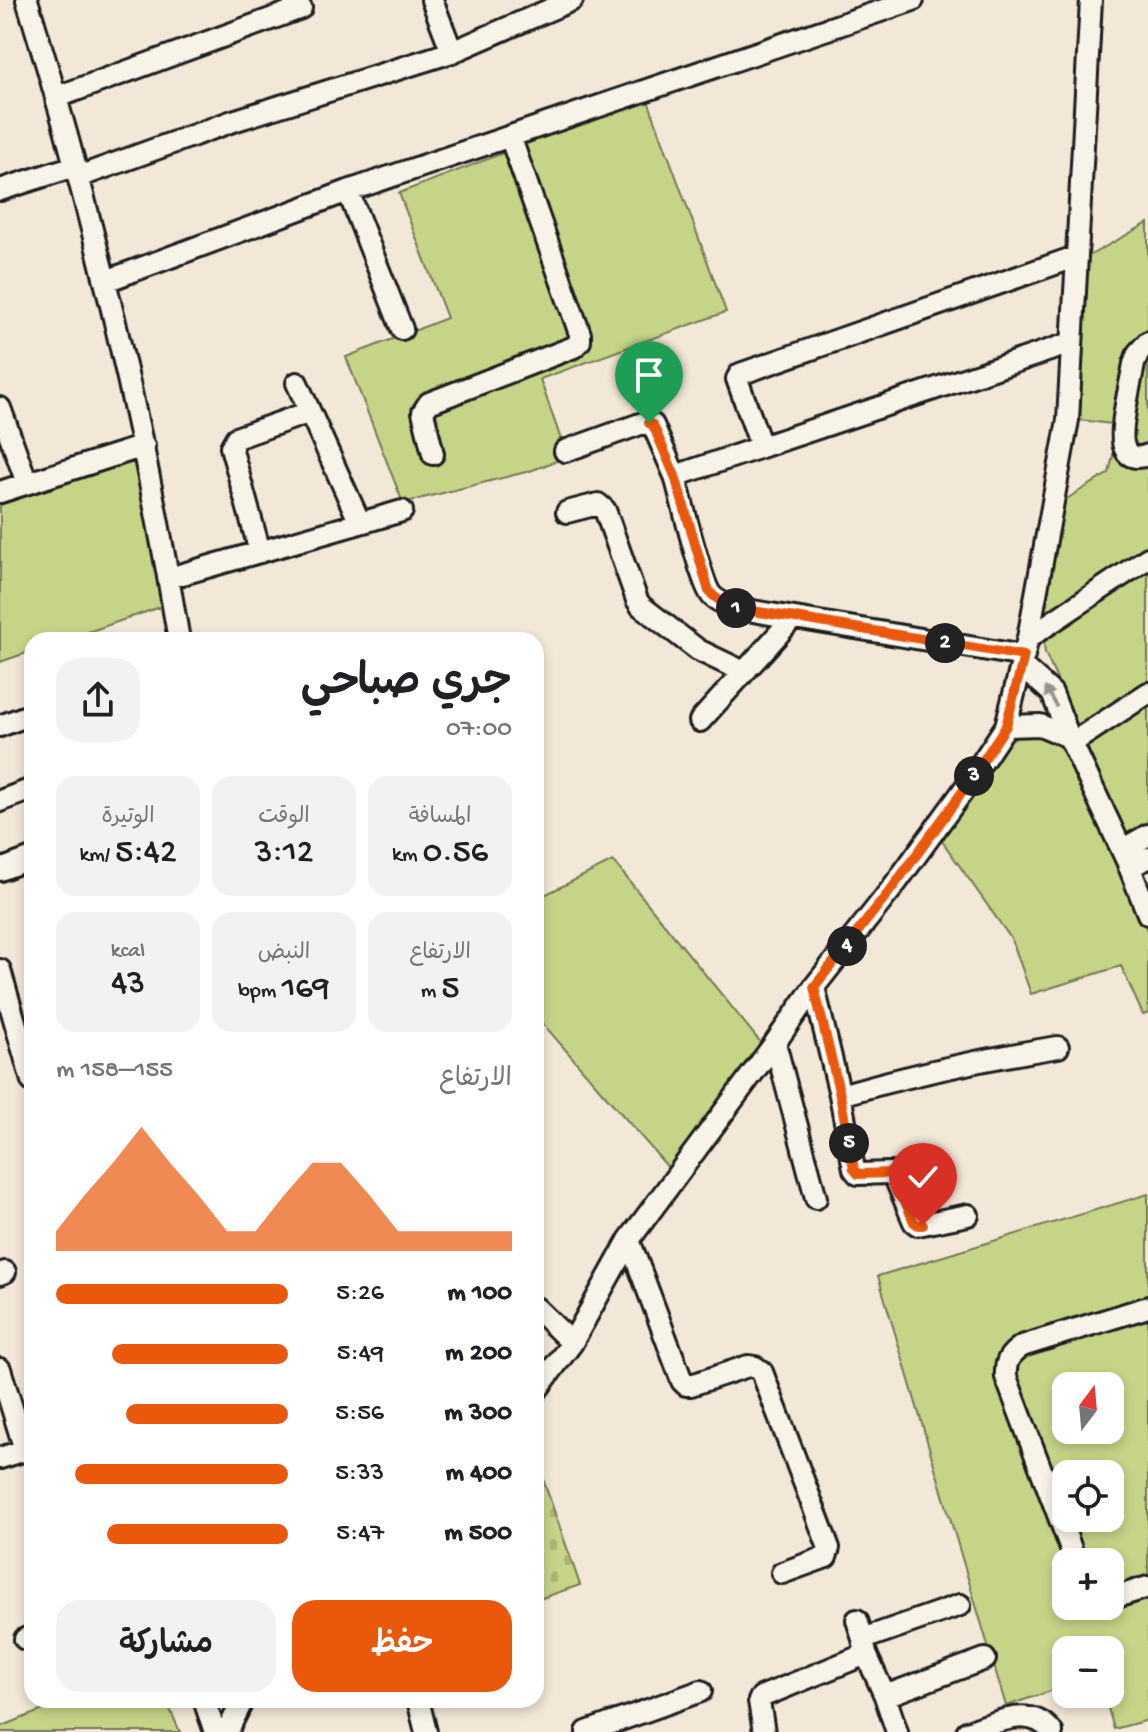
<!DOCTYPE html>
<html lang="ar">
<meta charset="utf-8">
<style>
body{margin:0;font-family:"Gochi Hand","Playpen Sans Arabic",sans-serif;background:#f2f2f2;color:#202124;direction:rtl;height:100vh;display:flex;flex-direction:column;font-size:30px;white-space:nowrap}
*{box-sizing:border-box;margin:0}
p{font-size:26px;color:#757577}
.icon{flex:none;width:44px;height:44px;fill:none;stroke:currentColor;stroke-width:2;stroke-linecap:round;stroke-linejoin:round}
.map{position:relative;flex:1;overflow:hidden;direction:ltr}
.drawer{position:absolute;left:24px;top:632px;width:520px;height:1076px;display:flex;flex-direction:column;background:#fff;border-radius:24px;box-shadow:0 4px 12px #0003;direction:rtl}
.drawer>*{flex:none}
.needle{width:52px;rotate:16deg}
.buttons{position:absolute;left:1052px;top:1372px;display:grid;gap:16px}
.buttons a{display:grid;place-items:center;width:72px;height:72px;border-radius:16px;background:#fff;box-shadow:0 4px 12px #0003;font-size:40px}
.pin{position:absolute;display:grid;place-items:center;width:68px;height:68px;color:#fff;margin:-82px -34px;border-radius:50% 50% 50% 0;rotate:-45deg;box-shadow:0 0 8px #0007}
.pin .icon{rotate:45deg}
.km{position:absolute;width:40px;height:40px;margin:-20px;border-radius:50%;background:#222;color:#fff;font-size:22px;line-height:40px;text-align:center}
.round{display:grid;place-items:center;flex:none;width:84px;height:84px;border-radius:24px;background:#f2f2f2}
.overview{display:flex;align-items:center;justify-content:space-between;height:136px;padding:0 32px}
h1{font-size:44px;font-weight:600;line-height:60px}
.stats{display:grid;grid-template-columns:repeat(3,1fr);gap:12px;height:136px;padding:8px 32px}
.stats div{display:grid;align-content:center;border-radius:20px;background:#f2f2f2;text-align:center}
.stats b{font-size:34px;font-weight:600}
.stats small{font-size:22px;font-weight:400}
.stats p{font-size:22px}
.chart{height:224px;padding:16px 32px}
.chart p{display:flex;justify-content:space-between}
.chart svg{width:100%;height:144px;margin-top:8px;fill:#ea580c;opacity:.7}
.primary-button{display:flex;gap:16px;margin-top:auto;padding:16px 32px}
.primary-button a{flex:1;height:92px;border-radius:24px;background:#ea580c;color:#fff;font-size:32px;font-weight:600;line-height:92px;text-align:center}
.primary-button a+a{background:#f2f2f2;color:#202124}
ul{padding:0 32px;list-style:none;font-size:26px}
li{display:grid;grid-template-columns:128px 96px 1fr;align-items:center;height:60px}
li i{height:20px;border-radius:10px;background:#ea580c}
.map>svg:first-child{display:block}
.green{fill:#c6d487;stroke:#717852;stroke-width:2;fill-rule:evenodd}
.cemetery{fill:url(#cemetery-stones);stroke:#717852;stroke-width:2}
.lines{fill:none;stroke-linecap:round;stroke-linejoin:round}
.minor-casing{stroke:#1c1c1c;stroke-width:26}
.minor{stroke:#f7f3e8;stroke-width:20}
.oneway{fill:#94928c}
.route-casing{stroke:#fff;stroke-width:16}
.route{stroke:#ea580c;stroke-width:10}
</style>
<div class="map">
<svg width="1148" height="1732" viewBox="0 0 1148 1732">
<defs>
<pattern id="cemetery-stones" width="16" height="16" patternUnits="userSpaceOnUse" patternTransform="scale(2)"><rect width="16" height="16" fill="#c6d487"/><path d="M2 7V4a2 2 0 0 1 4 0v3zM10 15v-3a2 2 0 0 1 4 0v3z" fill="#aab574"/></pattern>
</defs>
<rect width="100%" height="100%" fill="#f3e7d7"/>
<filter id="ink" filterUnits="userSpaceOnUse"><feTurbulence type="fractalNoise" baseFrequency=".0125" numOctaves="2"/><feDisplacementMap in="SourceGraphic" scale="16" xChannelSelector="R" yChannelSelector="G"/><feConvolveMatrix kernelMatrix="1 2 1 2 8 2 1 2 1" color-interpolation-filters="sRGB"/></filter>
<g filter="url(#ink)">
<!-- green -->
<path class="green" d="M647 98 726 312 540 379 567 457 530 471 403 503 346 357 447 318 399 193Z
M1148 223V821L1127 835 1045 653 1041 622 1063 501 1109 473 1120 425 1080 420 1087 257Z
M142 457 169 604 65 640H32V651L0 662V505Z
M1038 730 1064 748 1148 932V1013L1143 1015 1121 966 1031 994 1012 940 942 841 1006 739Z
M613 861 761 1043 672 1172 536 1016V899Z
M1148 1194V1720L1114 1729 1104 1694H1110V1650H1066V1686L1006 1706 878 1276ZM1066 1386H1110V1430H1066ZM1066 1474H1110V1518H1066ZM1066 1562H1110V1606H1066Z
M68 1700H166L180 1732H0V1727Z"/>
<!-- cemetery -->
<path class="cemetery" d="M536 1459 580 1585 536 1600Z"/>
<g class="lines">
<!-- minor casing -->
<g class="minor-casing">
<path id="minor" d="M27 0C92 210 143 423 179 640
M432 0 452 52
M57 97 301 8
M78 177 233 121 452 52 572 0
M0 190 75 166
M348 191 402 329
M106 281 348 191 913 0
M1148 342 1138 353 1134 364C1131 382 1117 435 1125 449 1129 459 1140 458 1148 455
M297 383 360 523
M0 408 27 483
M761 446 737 379 740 374 1075 257
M565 451 643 423 653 425 675 476 1071 343
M433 454 423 412 429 403 574 347 580 341V334L510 136
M675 476C681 497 701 584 712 596 723 606 740 608 753 611L1024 656
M0 492 144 446
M567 512 598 504 605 510 637 600 641 606 698 650 744 672
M260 552 231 447 236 438 310 412
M169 578 402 511
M1028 638 1148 558
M1022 666 1052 693 1069 737 1127 861 1148 914
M700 721 793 618
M0 726 32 714
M1006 726 1040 725 1069 737
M1072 743 1148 693
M0 801 32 789
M1122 850 1148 835
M1129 867 1148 858
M0 870 32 858
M0 970 32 1081
M814 987 840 1095 854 1169 858 1174 891 1173 894 1175 914 1222 918 1225 968 1215
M775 1043 816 1198
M840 1095C914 1074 982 1059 1058 1047
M629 1240 682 1381 686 1385H691L748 1366 755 1367 762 1372 829 1548 826 1557 782 1573
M0 1274 5 1272
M536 1308 572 1343
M0 1369 25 1450
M536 1391 572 1343 629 1240 775 1043 814 987 893 887 963 791 1006 726 1028 638 1068 420 1091 0
M0 1458 32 1448
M1076 1562 1006 1377C1005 1361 1009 1355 1022 1346L1148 1307
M1110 1599 1148 1587
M857 1620 863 1639 866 1654 885 1696 897 1732
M25 1639 32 1636
M863 1639 960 1605
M885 1696 985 1659
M204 1700 215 1732
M418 1700 426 1732
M227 1732 243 1700
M587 1732 701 1691
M764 1732 759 1701 761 1697 866 1654
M967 1732C995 1723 1030 1704 1052 1732"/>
</g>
<!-- minor -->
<use href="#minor" class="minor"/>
</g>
<!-- one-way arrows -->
<defs><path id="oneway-solid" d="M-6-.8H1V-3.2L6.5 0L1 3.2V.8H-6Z" transform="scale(2)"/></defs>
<use class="oneway" href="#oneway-solid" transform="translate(1051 697) rotate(-121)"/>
</g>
<g class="lines" filter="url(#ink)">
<!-- route casing -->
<g class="route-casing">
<path id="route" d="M649 423 653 425 675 476 709 591C720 605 737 608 753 611L1024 656 1006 726 963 791 893 887 814 987 840 1095 854 1169 858 1174 891 1173 894 1175 914 1222 918 1225H923"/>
</g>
<!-- route -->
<use href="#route" class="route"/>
</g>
</svg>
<div class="buttons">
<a><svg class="needle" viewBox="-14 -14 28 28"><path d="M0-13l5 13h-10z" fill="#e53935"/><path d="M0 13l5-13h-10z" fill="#757577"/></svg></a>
<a><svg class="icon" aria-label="locate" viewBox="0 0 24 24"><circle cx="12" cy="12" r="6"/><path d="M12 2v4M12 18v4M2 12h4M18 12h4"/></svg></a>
<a>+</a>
<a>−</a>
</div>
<div class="pin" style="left:649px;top:423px;background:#1e9e55"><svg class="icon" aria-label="arrive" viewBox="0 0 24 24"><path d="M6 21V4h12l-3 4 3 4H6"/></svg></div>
<div class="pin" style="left:923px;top:1225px;background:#d93025"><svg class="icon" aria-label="check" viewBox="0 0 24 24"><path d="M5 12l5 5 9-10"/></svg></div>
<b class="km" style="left:736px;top:608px">1</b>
<b class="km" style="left:945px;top:643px">2</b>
<b class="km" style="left:974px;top:776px">3</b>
<b class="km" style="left:847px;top:946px">4</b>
<b class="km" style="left:849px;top:1143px">5</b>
<section class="drawer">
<div class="overview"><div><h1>جري صباحي</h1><p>07:00</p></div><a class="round"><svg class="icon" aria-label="share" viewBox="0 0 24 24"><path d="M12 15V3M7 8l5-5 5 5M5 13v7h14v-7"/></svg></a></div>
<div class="stats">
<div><p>المسافة</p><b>0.56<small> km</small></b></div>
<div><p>الوقت</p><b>3:12</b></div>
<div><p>الوتيرة</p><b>5:42<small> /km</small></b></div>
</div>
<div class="stats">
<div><p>الارتفاع</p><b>5<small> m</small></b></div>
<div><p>النبض</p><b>169<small> bpm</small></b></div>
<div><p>kcal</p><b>43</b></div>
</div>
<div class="chart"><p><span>الارتفاع</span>155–158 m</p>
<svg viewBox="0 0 160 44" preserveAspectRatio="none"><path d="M0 44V38L10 27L20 17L30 6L40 17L50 27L60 38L70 38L80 27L90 17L100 17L110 27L120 38L130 38L140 38L150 38L160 38V44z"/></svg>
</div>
<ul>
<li><b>100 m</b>5:26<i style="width:100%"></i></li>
<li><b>200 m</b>5:49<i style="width:76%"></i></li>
<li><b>300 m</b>5:56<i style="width:70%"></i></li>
<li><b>400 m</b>5:33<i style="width:92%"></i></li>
<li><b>500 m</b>5:47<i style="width:78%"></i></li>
</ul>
<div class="primary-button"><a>حفظ</a><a>مشاركة</a></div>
</section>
</div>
